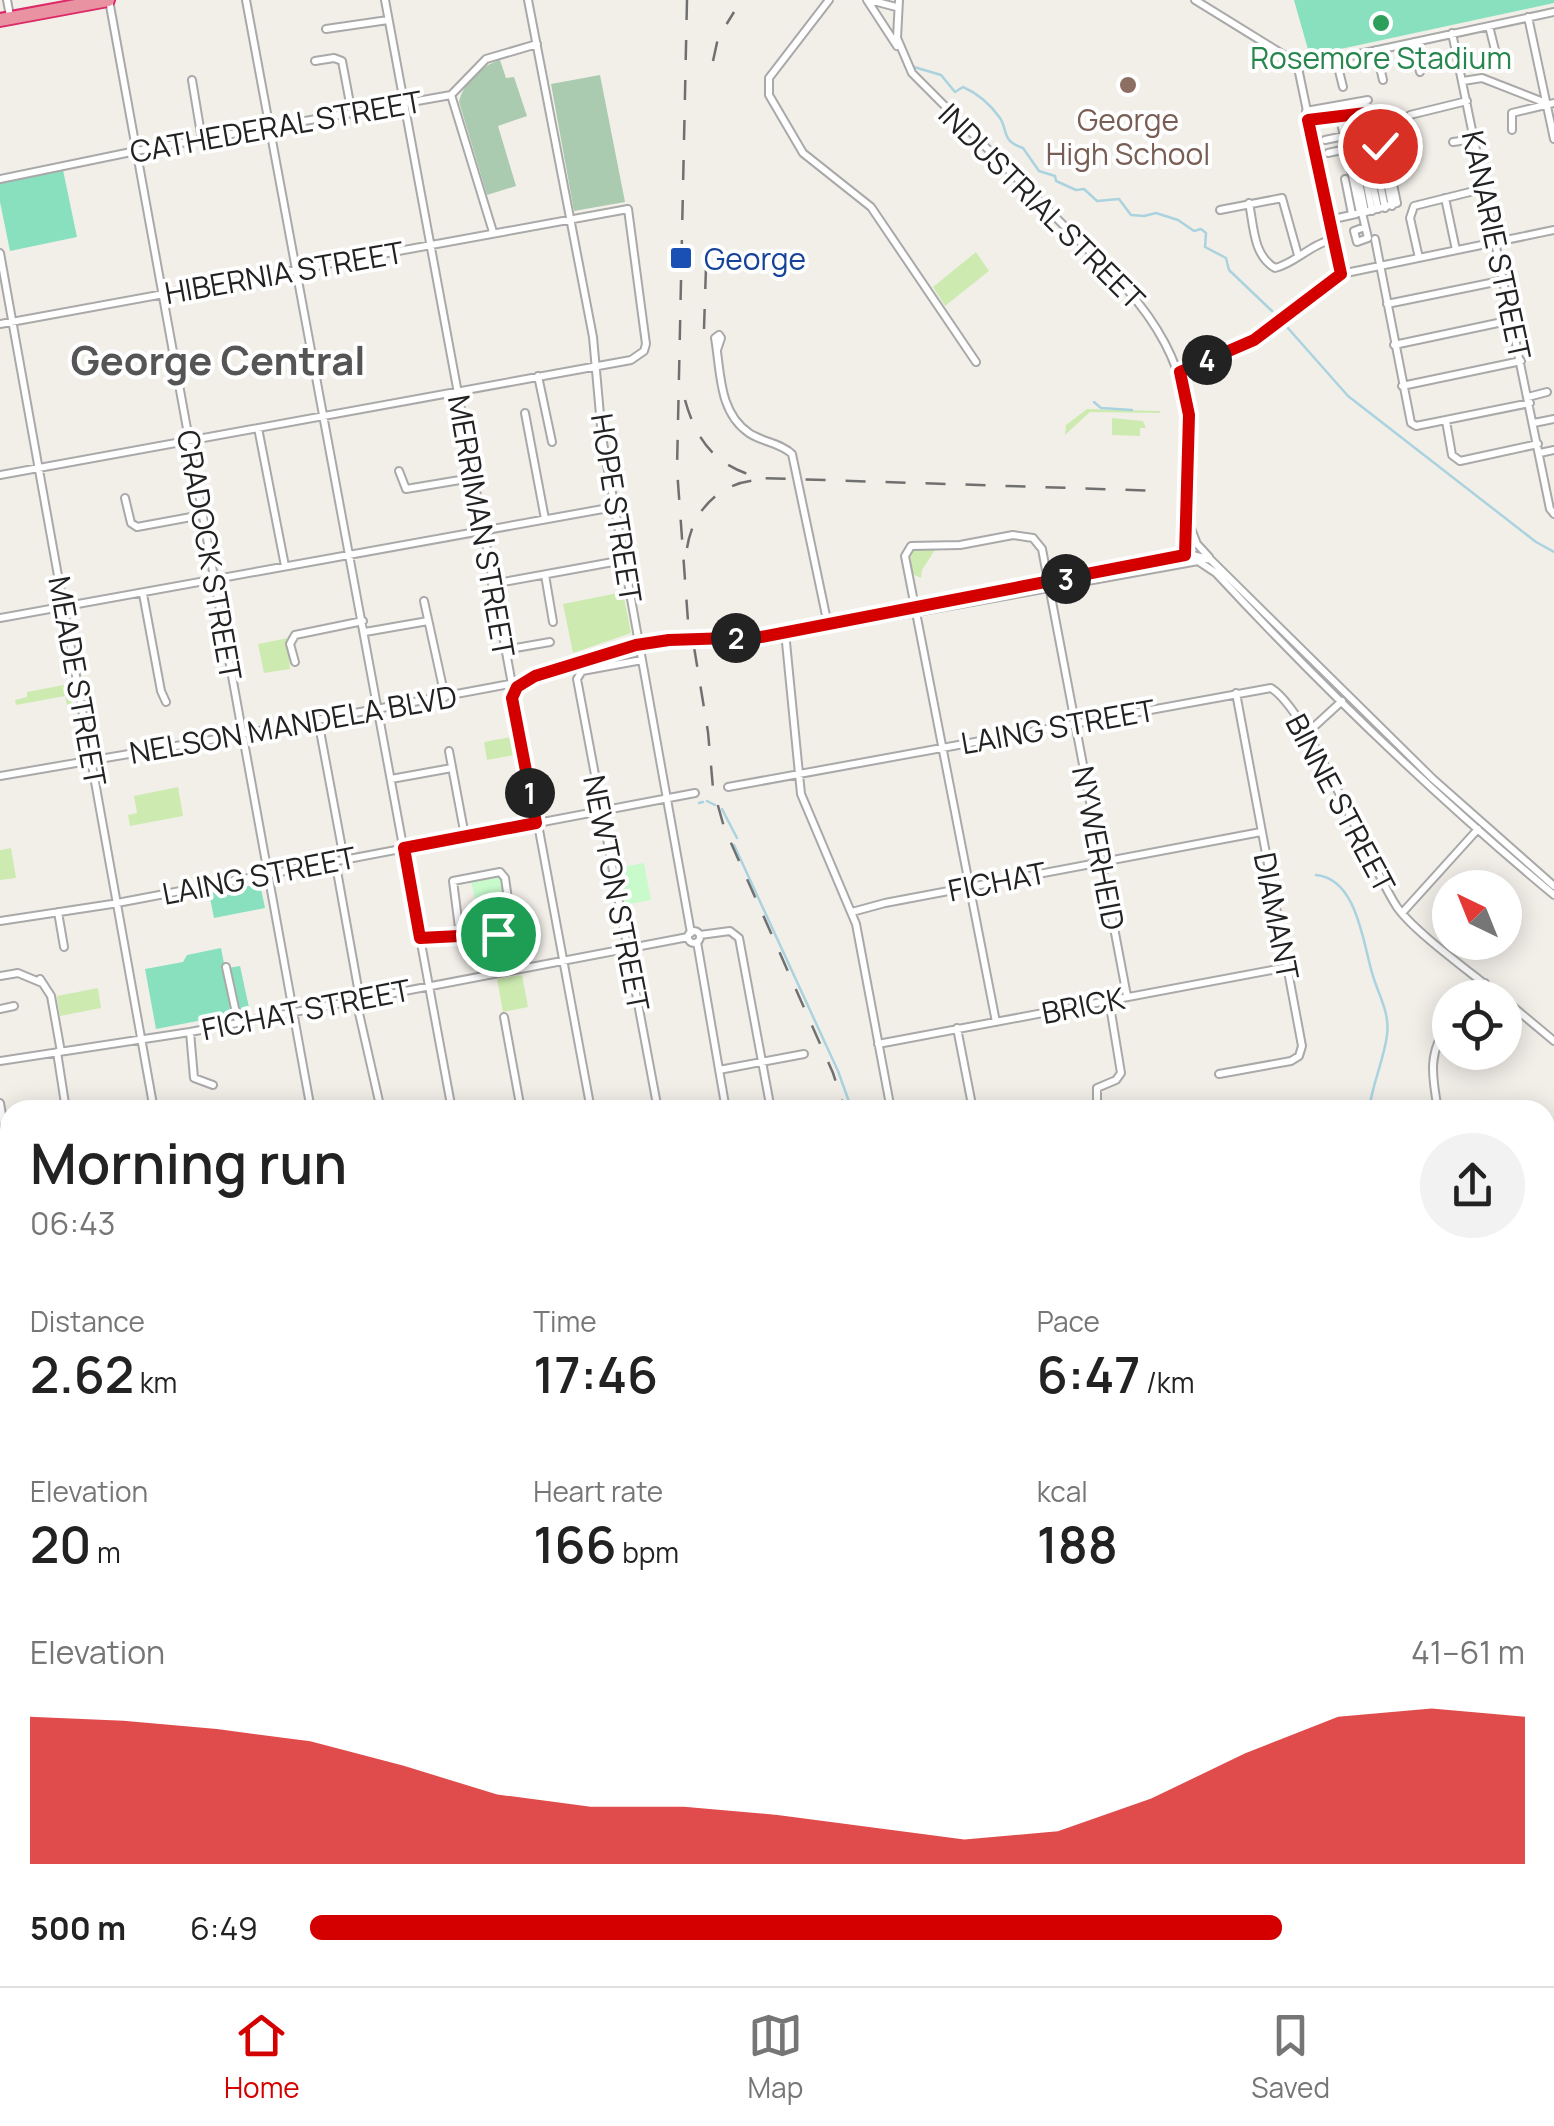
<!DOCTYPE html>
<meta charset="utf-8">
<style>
body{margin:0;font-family:Manrope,sans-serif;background:#f2f2f2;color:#222;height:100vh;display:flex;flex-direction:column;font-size:38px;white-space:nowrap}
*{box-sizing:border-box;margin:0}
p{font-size:32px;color:#767676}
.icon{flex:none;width:55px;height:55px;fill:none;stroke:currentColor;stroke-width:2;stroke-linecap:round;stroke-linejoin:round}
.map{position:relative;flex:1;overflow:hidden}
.sheet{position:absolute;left:0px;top:1100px;width:1555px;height:888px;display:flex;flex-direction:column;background:#fff;border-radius:30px 30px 0 0;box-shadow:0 5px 25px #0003}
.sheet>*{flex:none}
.needle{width:65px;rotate:317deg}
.tools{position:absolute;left:1432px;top:870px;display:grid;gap:20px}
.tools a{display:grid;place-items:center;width:90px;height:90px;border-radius:50%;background:#fff;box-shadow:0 5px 25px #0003;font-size:50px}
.pin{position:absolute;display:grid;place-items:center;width:85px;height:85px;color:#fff;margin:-42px;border:5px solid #fff;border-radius:50%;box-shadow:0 2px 10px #0007}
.km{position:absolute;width:50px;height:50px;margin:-25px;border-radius:50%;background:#222;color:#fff;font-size:28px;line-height:50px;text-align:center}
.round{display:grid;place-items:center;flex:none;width:105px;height:105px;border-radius:52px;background:#f2f2f2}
.summary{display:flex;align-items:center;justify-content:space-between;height:170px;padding:0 30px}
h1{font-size:55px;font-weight:600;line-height:75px}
.metrics{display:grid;grid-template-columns:repeat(3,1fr);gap:15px;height:170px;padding:10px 30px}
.metrics div{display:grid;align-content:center}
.metrics b{font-size:50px;font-weight:600}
.metrics small{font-size:28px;font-weight:400}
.metrics p{font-size:28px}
.chart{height:280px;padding:20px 30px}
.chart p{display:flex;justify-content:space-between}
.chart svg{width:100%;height:180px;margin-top:10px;fill:#d40000;opacity:.7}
ul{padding:0 30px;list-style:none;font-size:32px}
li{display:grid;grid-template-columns:160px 120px 1fr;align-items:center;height:75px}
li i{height:25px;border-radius:12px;background:#d40000}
.dock{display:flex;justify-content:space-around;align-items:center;height:140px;border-top:2px solid #e0e0e0;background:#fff;font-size:28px;color:#767676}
.dock a{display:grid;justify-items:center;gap:5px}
.dock .active{color:#d40000}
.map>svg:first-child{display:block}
.grass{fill:#cdebb0}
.cemetery{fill:#aacbaf}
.park{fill:#c8facc}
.pitch{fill:#88e0be}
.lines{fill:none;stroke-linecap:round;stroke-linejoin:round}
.stream{stroke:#aad3df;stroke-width:2.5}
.minor-casing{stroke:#a9a9a9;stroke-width:10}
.major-casing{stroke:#a06b00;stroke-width:14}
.highway-casing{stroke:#dc2a67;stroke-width:16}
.minor{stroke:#fff;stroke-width:6}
.major{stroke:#fcd6a4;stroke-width:10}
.highway{stroke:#e892a2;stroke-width:12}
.rail{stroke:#707070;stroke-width:2.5;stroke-dasharray:20 20;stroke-linecap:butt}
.minor-bridge-casing{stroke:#a9a9a9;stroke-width:10;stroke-linecap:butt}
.minor-bridge{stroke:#fff;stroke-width:6}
.route-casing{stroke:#fff;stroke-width:20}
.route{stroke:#d40000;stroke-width:12}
.leisure-dot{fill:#2e9e5b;stroke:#fff;stroke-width:4}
.education-dot{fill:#8d6e63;stroke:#fff;stroke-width:4}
.transit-dot{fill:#1a4fb4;stroke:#fff;stroke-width:4}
.labels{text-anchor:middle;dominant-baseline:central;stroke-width:8;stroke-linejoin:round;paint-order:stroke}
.leisure-label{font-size:30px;fill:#27864d;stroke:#fff}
.education-label{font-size:30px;fill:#785e54;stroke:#fff}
.street-label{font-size:30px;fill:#222;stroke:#fff}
.transit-label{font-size:30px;fill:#164399;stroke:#fff;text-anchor:start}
.district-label{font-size:40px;font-weight:bold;fill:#555;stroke:#fff}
</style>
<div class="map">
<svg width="1554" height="1986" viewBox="0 0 1554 1986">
<rect width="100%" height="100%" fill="#f2efe9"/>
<!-- grass -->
<path class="grass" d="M976 252 989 271 945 306 933 287Z
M1087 409 1160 411V413L1090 412 1065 435 1066 425Z
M1112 418 1143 421 1146 428H1140V436L1112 435Z
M915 550H935L922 570 921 578 912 574 910 551Z
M623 592 631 633 573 653 563 604Z
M288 638 290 669 264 673 258 644Z
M69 684 72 704 67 705 65 696 16 705 15 700 27 697V692Z
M516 736 520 754 487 760 484 742Z
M178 787 183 816 130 826 128 815 137 813 134 796Z
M11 848 16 878 0 880V850Z
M522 975 528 1007 503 1012 497 979Z
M98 988 101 1008 60 1016 57 996Z
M1554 1380V1548L1545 1551V1382L1548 1385Z
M1545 1602 1554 1652V1758L1545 1760Z"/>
<!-- cemetery -->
<path class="cemetery" d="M500 60 506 78 514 77 527 116 498 126 516 186 487 195 459 102C463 83 482 65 500 60Z
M600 75 625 202 574 211 551 84Z"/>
<!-- park -->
<path class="park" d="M644 863 651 900 624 905 617 868Z
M497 875 501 878 507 910 478 916 471 880Z"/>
<!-- pitch -->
<path class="pitch" d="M1294 0H1554V3L1322 53H1309Z
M63 170 77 237 10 251 0 202V183Z
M260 884 265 908 214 918 209 893Z
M221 948 234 1014 156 1029 145 969 183 962 187 955Z
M240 966 250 1012 238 1014 228 968Z
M10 1202V1291L0 1292V1204Z"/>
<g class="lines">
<!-- stream -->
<path class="stream" d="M914 67 941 75 955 92 963 87C979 94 990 104 1000 118 1008 130 1001 141 1023 148L1039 171 1055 176 1056 181 1076 190 1084 189 1097 201 1119 199 1131 215 1144 216 1156 213 1178 220 1194 231 1201 229 1206 233 1205 247 1226 258 1229 270 1272 311
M1287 327 1348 396 1536 542 1554 552
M1094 402 1101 408 1132 410
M707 801 715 805
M699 803 703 802
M722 809 737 838
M734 845 838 1071 852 1110
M1316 875C1358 879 1363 945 1373 976 1379 996 1390 1013 1387 1035 1384 1060 1372 1084 1369 1110
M1545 1285 1550 1282
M1545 1329 1554 1324
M1545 1804 1554 1807
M348 1978 358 1986"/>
<!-- minor casing -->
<g class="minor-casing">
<path id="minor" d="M7 0 10 16
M109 0 311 1110
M246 0 452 1110
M385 0 591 1110
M528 0 593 337 602 437 691 933
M829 0 769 78V95L803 153 871 207 976 362
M867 0 897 46
M870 0 896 7
M899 0 897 38 912 73 1125 287C1204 376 1191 443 1189 554
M1195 0 1297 63
M1528 17 1554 139
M1489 26 1497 58
M326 29 388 20
M1452 33 1550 509 1554 514
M1414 42 1420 72
M1376 50 1383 80
M1336 59 1343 87
M315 61 334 58 342 61 352 114
M1297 63 1336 59 1554 12
M1297 63 1341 274
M192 80 202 140
M1463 81 1482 78 1546 103
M451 95 493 232
M1306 111 1368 100
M1366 113 1385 208
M1340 118 1360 213
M1307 120 1372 112 1378 115 1397 203 1362 213 1368 238 1357 242 1354 231 1365 227
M1360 122 1378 209
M1355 124 1372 211
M1375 124 1392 206
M1512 130V113L1554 103
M1325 140 1344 136
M1412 141 1406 123 1410 115 1467 101
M1453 142 1475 139
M1352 146 1365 212
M1328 153 1346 149
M0 179 136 151 451 95 486 59 537 44
M1345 179 1352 214
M1445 198 1456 250
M1249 203C1254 227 1253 255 1275 268 1296 263 1309 245 1333 239
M1220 210 1282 198 1298 255
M1338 218 1356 214
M1375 239 1411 423 1416 426 1530 403
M0 253 154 1110
M1419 258 1410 218 1414 206 1486 188
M1387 304 1505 280
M0 324 628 209 646 344 644 351 631 360 0 475
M1394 345 1512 320
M717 350 721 338 719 335 715 338C721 371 718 412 749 433 762 442 781 443 792 454L828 625
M1180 372 1254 340 1341 274 1554 230
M538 376 552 442
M1402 386 1521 361
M1528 397 1547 392
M525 413 545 519
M1446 421 1452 455 1460 461 1538 444
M1534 423 1554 419
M258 428 285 566
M1540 453 1554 450
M399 471 406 489 472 478
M125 498 131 523 137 527 202 515
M1190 526 1197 544 1209 557
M545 575 553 622
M1071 578 1189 554 1211 560 1433 779 1554 886
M492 584 624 560
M143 594 161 691 166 702
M424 601 445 697
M0 618 614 507
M365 632 428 621
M785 632 801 794 856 924 891 1110
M772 634 852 618
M698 638 778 637 1198 561 1216 573C1322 687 1435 796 1554 895
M504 650 550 642
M642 660 582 671 577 679 658 1110
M295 662 290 644 295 635 363 621
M318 720 344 859
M1306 734 1342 701
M449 751 465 836
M0 776 205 741 510 684 636 645
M391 779 452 768
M728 787 1271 688C1309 711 1367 861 1397 907 1414 932 1476 976 1502 998
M335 860 360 999
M58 912 64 947
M852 912 885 903 1261 832
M1402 913 1478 829
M0 921 112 904 695 793
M688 937a6 6 0 1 1 12 0a6 6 0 1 1-12 0Z
M700 935 730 931 739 938 771 1110
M420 938 487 935 512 928 505 878 500 872 453 881 460 935
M697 942 726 1110
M226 967 238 1022
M0 976 18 973 42 983
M40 979 51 996 61 1052
M1473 998 1485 983
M356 1000 381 1110
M1505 1000 1554 1041
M0 1009 14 1006
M504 1017 521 1110
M996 1022 905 556 911 546 960 545 1013 535 1033 538 1042 549 1127 996
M957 1028 973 1110
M190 1032 194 1078 213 1085
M878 1044 1288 967
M57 1052 66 1110
M0 1061 190 1032 688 937
M719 1070 804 1054
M1219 1074 1291 1061 1299 1056 1302 1046 1236 693
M0 1103 10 1162
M1097 1110V1088L1116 1080 1121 1073 1109 1000
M1438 1110C1432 1077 1427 1050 1450 1024
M0 1165 10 1163
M1545 1208 1554 1214
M1545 1301 1554 1297
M0 1335 10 1334
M0 1405 10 1403
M1545 1405 1554 1397
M1545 1441 1554 1451
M1545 1481 1554 1491
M0 1511 10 1509
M1545 1536 1554 1533
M1545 1686 1554 1684
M1545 1716 1551 1722 1553 1738 1545 1744
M0 1918 10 1917
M0 1943 10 1941
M0 1968 10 1967
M168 1978 171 1986
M218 1978 220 1986
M299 1978 300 1986
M52 1986 59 1985 57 1978
M542 1986 545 1978
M1204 1986 1206 1978"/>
</g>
<!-- major casing -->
<g class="major-casing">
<path id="major" d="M0 1548 10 1603
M0 1590 10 1645
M69 1978 70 1986
M77 1978 79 1986"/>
</g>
<!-- highway casing -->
<g class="highway-casing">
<path id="highway" d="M0 20 108 0"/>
</g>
<!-- minor -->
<use href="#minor" class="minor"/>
<!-- major -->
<use href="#major" class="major"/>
<!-- highway -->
<use href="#highway" class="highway"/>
<!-- rail -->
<path class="rail" d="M687 0 677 469 689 635
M713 61 718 38 734 12
M704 329 706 267
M685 400C697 443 717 467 761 478L1163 491
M687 548C693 509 721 481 761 480
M694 647 708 732 713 788 724 827 833 1073 845 1110
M560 1986 564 1978"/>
<!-- minor-bridge casing -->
<g class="minor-bridge-casing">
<path id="minor-bridge" d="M636 645 698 638"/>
</g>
<!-- minor-bridge -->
<use href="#minor-bridge" class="minor-bridge"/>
</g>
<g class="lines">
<!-- route casing -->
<g class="route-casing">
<path id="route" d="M498 934 420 938 404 848 536 823 512 698 517 687 535 676 636 645 669 640 761 637 1185 555 1189 415 1180 372 1254 340 1341 274 1308 120 1366 113 1372 145 1379 144 1380 146"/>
</g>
<!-- route -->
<use href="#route" class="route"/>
</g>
<!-- markers -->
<circle class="leisure-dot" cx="1381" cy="23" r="10"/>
<circle class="education-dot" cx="1128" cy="85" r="10"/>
<rect class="transit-dot" x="669" y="246" width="24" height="24" rx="5"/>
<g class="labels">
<!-- leisure labels -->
<g class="leisure-label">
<text x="1381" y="57">Rosemore Stadium</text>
</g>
<!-- education labels -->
<g class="education-label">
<text x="1128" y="119">George<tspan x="1128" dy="34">High School</tspan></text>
</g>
<!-- street labels -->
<g class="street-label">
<text transform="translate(276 126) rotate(-10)">CATHEDERAL STREET</text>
<text transform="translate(1042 206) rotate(45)">INDUSTRIAL STREET</text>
<text transform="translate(1497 245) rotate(78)">KANARIE STREET</text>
<text transform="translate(284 272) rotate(-10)">HIBERNIA STREET</text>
<text transform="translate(617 508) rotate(81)">HOPE STREET</text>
<text transform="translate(482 526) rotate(80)">MERRIMAN STREET</text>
<text transform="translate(210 555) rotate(80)">CRADOCK STREET</text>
<text transform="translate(78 681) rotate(80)">MEADE STREET</text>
<text transform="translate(293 724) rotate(-10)">NELSON MANDELA BLVD</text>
<text transform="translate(1058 726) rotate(-10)">LAING STREET</text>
<text transform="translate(1341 803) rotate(62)">BINNE STREET</text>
<text transform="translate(1099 848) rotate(79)">NYWERHEID</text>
<text transform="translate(259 875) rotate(-11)">LAING STREET</text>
<text transform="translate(997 881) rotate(-11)">FICHAT</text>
<text transform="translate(617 893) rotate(79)">NEWTON STREET</text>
<text transform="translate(1277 916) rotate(79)">DIAMANT</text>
<text transform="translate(1083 1005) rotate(-11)">BRICK</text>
<text transform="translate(306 1009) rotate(-11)">FICHAT STREET</text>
</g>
<!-- transit labels -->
<g class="transit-label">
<text x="704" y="258">George</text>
</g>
<!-- district labels -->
<g class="district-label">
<text x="218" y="359">George Central</text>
</g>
</g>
</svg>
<div class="tools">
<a><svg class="needle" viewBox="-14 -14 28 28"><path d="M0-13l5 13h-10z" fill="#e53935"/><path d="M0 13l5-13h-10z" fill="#767676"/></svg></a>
<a><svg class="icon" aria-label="locate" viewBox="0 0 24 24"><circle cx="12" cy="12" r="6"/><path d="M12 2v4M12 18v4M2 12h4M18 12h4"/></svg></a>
</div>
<div class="pin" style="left:498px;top:934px;background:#1e9e55"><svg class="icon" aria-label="arrive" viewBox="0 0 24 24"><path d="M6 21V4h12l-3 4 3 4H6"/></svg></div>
<div class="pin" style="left:1380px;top:146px;background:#d93025"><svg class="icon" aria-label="check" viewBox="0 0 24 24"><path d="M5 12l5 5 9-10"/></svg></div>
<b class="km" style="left:530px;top:793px">1</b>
<b class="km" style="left:736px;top:638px">2</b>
<b class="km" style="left:1066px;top:579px">3</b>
<b class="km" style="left:1207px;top:360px">4</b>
<section class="sheet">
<div class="summary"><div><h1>Morning run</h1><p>06:43</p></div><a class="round"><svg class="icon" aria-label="share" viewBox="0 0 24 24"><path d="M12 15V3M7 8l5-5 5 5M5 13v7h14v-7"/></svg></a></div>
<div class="metrics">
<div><p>Distance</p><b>2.62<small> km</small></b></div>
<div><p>Time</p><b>17:46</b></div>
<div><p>Pace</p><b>6:47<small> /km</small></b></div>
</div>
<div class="metrics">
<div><p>Elevation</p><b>20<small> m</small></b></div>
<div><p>Heart rate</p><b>166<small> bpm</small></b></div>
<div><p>kcal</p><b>188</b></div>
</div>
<div class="chart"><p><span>Elevation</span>41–61 m</p>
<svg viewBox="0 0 160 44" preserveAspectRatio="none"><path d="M0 44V8L10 9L20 11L30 14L40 20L50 27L60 30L70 30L80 32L90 35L100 38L110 36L120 28L130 17L140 8L150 6L160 8V44z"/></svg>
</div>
<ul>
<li><b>500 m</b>6:49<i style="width:80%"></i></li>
</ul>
</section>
</div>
<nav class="dock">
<a class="active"><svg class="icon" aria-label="home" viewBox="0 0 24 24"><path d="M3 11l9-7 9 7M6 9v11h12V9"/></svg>Home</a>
<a><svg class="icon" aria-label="map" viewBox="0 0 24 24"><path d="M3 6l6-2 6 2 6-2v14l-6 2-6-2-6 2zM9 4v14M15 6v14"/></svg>Map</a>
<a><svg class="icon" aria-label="saved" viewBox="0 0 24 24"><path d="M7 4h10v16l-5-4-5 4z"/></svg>Saved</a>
</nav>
